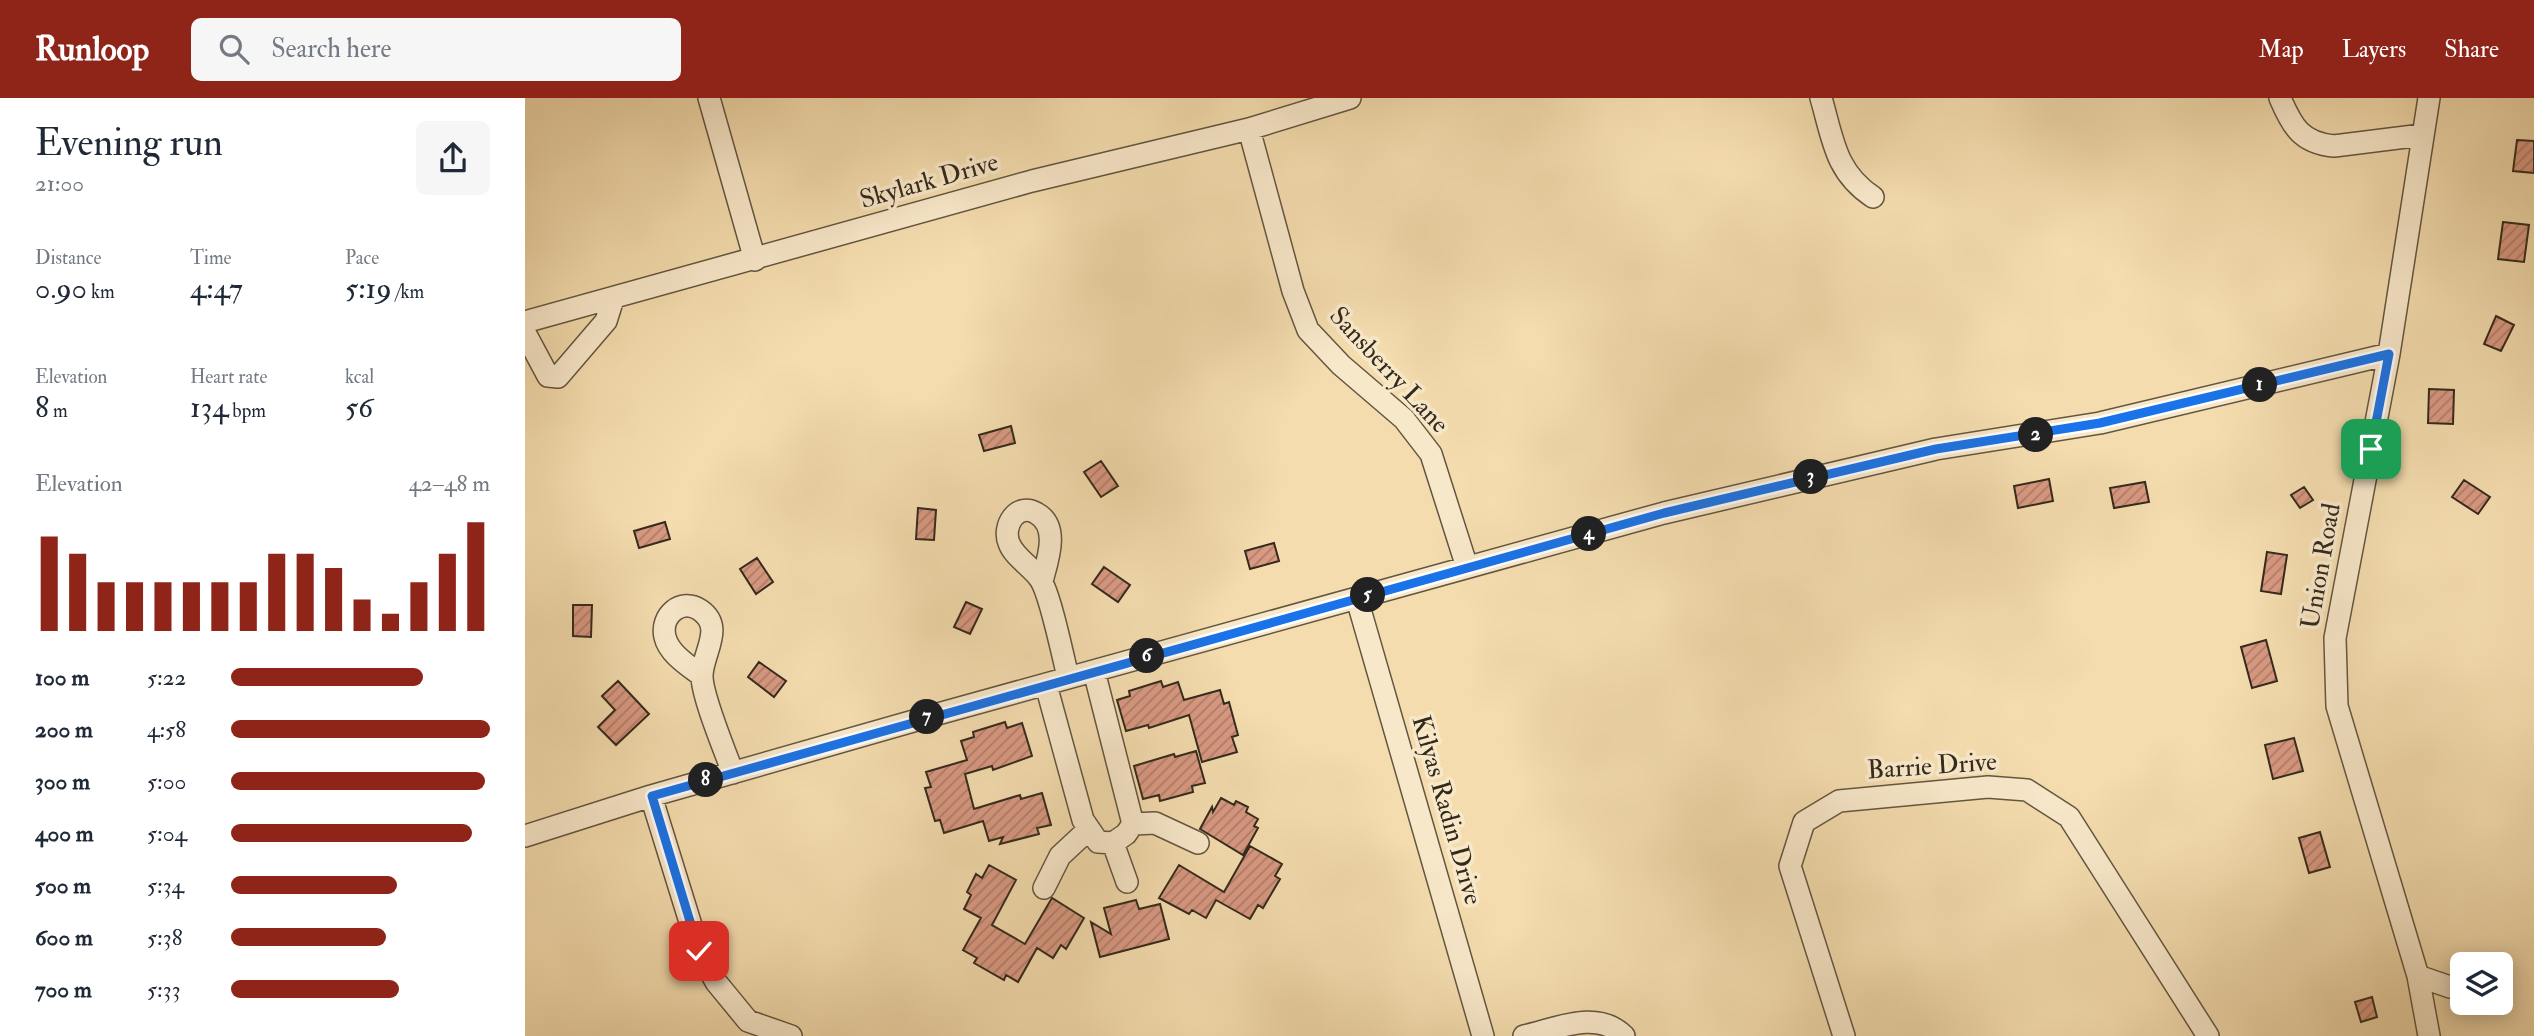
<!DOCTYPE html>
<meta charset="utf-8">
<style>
body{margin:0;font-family:"IM FELL Double Pica",serif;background:#f6f6f7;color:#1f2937;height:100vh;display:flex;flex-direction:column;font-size:26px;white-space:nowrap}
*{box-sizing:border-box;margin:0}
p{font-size:23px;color:#747a83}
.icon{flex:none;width:38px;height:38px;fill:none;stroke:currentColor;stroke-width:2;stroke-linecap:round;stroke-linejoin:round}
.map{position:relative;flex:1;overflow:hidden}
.panel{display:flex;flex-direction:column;background:#fff;width:525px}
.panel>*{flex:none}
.buttons{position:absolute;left:1925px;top:854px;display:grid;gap:14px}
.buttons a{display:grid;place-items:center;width:63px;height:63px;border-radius:10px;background:#fff;box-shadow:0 4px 18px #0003;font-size:35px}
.pin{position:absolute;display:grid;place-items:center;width:60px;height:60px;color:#fff;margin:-30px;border-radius:14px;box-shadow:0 4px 10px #0006}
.km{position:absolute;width:35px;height:35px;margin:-18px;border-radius:50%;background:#222;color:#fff;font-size:19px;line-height:35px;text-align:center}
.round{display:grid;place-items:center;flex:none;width:74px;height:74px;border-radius:10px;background:#f6f6f7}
.overview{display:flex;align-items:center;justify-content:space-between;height:119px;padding:0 35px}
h1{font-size:38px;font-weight:600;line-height:52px}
.figures{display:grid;grid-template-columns:repeat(3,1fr);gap:10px;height:119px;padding:7px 35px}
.figures div{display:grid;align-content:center}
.figures b{font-size:30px;font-weight:600}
.figures small{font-size:19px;font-weight:400}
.figures p{font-size:19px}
.chart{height:196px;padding:14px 35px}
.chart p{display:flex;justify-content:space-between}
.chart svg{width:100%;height:126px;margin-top:7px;stroke:#8f2418;stroke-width:6}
ul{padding:0 35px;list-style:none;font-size:23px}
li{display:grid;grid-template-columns:112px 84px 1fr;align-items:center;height:52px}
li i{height:18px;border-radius:9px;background:#8f2418}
header{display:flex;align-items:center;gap:42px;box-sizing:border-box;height:98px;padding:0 35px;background:#8f2418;color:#fff}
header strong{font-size:33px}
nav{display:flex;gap:38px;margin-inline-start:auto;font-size:24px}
.search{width:490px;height:63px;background:#f6f6f7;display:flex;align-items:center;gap:18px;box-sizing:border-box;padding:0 24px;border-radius:10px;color:#747a83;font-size:26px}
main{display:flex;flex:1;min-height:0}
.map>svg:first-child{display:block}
.building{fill:url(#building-hatch);stroke:#332a1c;stroke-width:2}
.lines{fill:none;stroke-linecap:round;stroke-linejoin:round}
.minor-casing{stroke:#635640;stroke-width:24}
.minor{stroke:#f8e8ca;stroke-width:21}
.route-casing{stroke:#fff;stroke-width:14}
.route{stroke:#1a73e8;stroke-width:9}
.labels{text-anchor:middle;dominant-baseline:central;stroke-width:7;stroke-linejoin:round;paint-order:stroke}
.street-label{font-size:26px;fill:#332a1c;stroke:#f8e8ca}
</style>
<header>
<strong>Runloop</strong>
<div class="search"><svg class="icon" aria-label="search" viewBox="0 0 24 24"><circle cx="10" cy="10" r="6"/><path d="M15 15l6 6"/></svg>Search here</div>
<nav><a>Map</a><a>Layers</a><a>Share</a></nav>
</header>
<main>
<section class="panel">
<div class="overview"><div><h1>Evening run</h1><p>21:00</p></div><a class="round"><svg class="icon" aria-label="share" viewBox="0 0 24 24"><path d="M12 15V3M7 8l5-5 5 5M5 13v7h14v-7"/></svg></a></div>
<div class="figures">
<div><p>Distance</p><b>0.90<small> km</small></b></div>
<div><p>Time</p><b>4:47</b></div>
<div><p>Pace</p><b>5:19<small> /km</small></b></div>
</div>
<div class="figures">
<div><p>Elevation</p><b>8<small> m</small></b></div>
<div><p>Heart rate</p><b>134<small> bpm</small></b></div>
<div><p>kcal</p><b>56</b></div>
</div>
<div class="chart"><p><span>Elevation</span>42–48 m</p>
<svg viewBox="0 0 160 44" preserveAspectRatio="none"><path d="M5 44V11M15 44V17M25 44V27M35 44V27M45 44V27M55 44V27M65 44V27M75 44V27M85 44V17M95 44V17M105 44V22M115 44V33M125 44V38M135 44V27M145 44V17M155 44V6"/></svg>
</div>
<ul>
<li><b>100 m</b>5:22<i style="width:74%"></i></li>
<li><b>200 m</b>4:58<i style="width:100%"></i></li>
<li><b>300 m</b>5:00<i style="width:98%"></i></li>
<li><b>400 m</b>5:04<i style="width:93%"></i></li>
<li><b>500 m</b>5:34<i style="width:64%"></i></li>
<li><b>600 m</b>5:38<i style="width:60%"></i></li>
<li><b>700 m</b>5:33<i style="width:65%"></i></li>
</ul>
</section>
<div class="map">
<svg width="2009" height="938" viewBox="0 0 2009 938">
<defs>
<pattern id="building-hatch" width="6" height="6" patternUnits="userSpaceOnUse" patternTransform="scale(1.75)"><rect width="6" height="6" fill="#d99982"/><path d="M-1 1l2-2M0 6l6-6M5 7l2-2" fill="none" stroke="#b17d6a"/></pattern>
</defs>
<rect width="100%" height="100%" fill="#f4dcae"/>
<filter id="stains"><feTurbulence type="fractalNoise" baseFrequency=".00286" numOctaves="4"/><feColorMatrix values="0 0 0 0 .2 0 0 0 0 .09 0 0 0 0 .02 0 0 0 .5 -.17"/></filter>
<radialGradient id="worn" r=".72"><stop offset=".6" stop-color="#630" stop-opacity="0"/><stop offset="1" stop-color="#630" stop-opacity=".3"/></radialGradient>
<!-- building -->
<path class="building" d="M1992 42 2009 43V75L1988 73Z
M1978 124 2004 127 1999 164 1973 161Z
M1971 218 1989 227 1976 253 1959 246Z
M1904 291 1929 292 1928 326 1903 325Z
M486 328 490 345 459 353 454 337Z
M576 363 593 388 576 399 559 374Z
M1524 381 1528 403 1493 410 1489 388Z
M1939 382 1965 399 1953 416 1927 399Z
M1620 384 1624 404 1589 410 1585 390Z
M1779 389 1788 402 1775 410 1766 397Z
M393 410 411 412 409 442 391 441Z
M140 424 145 441 114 450 109 433Z
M749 445 754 463 725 471 720 453Z
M1742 454 1762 457 1756 496 1736 493Z
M232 460 248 484 231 496 215 471Z
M579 469 605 487 593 504 567 486Z
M441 504 457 511 445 536 429 529Z
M48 507H67L66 539 48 538Z
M1741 542 1752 583 1727 590 1716 549Z
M234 564 261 583 249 599 223 579Z
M93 583 124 616 91 647 73 629 90 612 77 598Z
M636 583 638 589 653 584 659 602 695 592 699 606 704 604 713 637 707 639 712 654 677 664 664 617 624 630 623 627 601 633 592 602 605 598 604 593Z
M480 624 482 630 497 625 507 658 468 672 467 668 440 676 449 711 495 697 496 701 517 695 526 727 512 730 514 736 475 746 478 739 464 743 458 723 419 735 415 722 410 723 400 690 406 689 401 674 442 662 436 643 449 639 448 634Z
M1769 640 1778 673 1748 681 1740 647Z
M671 653 680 685 667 688 668 694 635 703 634 697 618 701 609 668 649 656 650 659Z
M696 700 709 707 711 703 723 709 721 714 733 721 729 728 733 730 718 757 675 731 687 709 688 714Z
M1795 734 1805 769 1784 775 1774 740Z
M725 748 757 766 750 778 755 781 738 810 733 807 725 821 691 802 681 820 667 812 664 816 634 800 654 767 699 794Z
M464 767 491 782 467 827 500 846 527 800 559 820 541 851 536 847 528 860 512 850 493 884 481 877 479 882 449 865 452 860 438 852 456 820 439 811 446 797 442 794 451 776 457 780Z
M611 802 614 811 635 806 644 841 575 859 566 824 586 836 579 810Z
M1847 899 1852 919 1836 924 1830 904Z"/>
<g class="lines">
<!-- minor casing -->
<g class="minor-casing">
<path id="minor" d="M184 0 230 162
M1296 0C1308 41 1310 74 1348 99
M1755 0C1767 28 1776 45 1809 48L1897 37
M1904 0 1864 256 1810 540 1812 608 1893 878 1904 938
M724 31 768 193 783 232 816 267 879 321 906 356 942 469
M0 224 507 83 724 31 825 0
M0 235 23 278 33 279 81 223 88 201
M517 483C523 461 535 428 511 415 492 404 477 428 484 445 489 459 507 469 515 481 525 495 538 559 543 579
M832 501 958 938
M177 578C164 568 144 556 140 539 135 518 156 499 175 512 200 529 178 554 177 577 176 596 200 653 208 675
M521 587 558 722 573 744 588 745 601 736 608 726 569 573
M126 698 174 853 191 884 223 923 266 938
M608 726 630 725 673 745
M0 738 126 698 420 614 1139 415 1411 351 1575 325 1864 256
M588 745 602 784
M519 790 535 758 564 731
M1893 878 1925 889
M999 938C1031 931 1072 911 1099 938
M1319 938 1265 768 1279 724 1314 703 1463 689 1502 692 1544 719 1683 938"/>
</g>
<!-- minor -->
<use href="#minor" class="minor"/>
</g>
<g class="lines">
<!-- route casing -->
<g class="route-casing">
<path id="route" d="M174 853 127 698 1139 415 1411 351 1575 325 1864 256 1846 351"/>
</g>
<!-- route -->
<use href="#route" class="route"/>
</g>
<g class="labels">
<!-- street labels -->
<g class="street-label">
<text transform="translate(404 83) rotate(-16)">Skylark Drive</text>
<text transform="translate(864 272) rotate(47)">Sansberry Lane</text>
<text transform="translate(1796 468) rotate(-80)">Union Road</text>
<text transform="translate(1407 668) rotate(-4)">Barrie Drive</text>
<text transform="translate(922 712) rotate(74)">Kilyas Radin Drive</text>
</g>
</g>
<rect width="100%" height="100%" filter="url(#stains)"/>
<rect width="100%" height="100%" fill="url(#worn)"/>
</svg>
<div class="buttons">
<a><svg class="icon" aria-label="layers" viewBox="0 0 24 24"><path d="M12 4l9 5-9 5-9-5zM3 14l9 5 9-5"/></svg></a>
</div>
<div class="pin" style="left:1846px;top:351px;background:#1e9e55"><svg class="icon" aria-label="arrive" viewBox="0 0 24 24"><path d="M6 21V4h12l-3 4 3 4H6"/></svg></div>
<div class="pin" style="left:174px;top:853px;background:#d93025"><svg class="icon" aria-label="check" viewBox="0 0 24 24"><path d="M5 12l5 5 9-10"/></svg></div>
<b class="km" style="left:1735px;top:287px">1</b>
<b class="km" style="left:1511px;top:337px">2</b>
<b class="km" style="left:1286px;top:379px">3</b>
<b class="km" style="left:1064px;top:436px">4</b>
<b class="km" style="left:843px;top:497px">5</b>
<b class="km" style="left:622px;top:558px">6</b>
<b class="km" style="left:402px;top:619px">7</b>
<b class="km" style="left:181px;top:682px">8</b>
</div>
</main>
